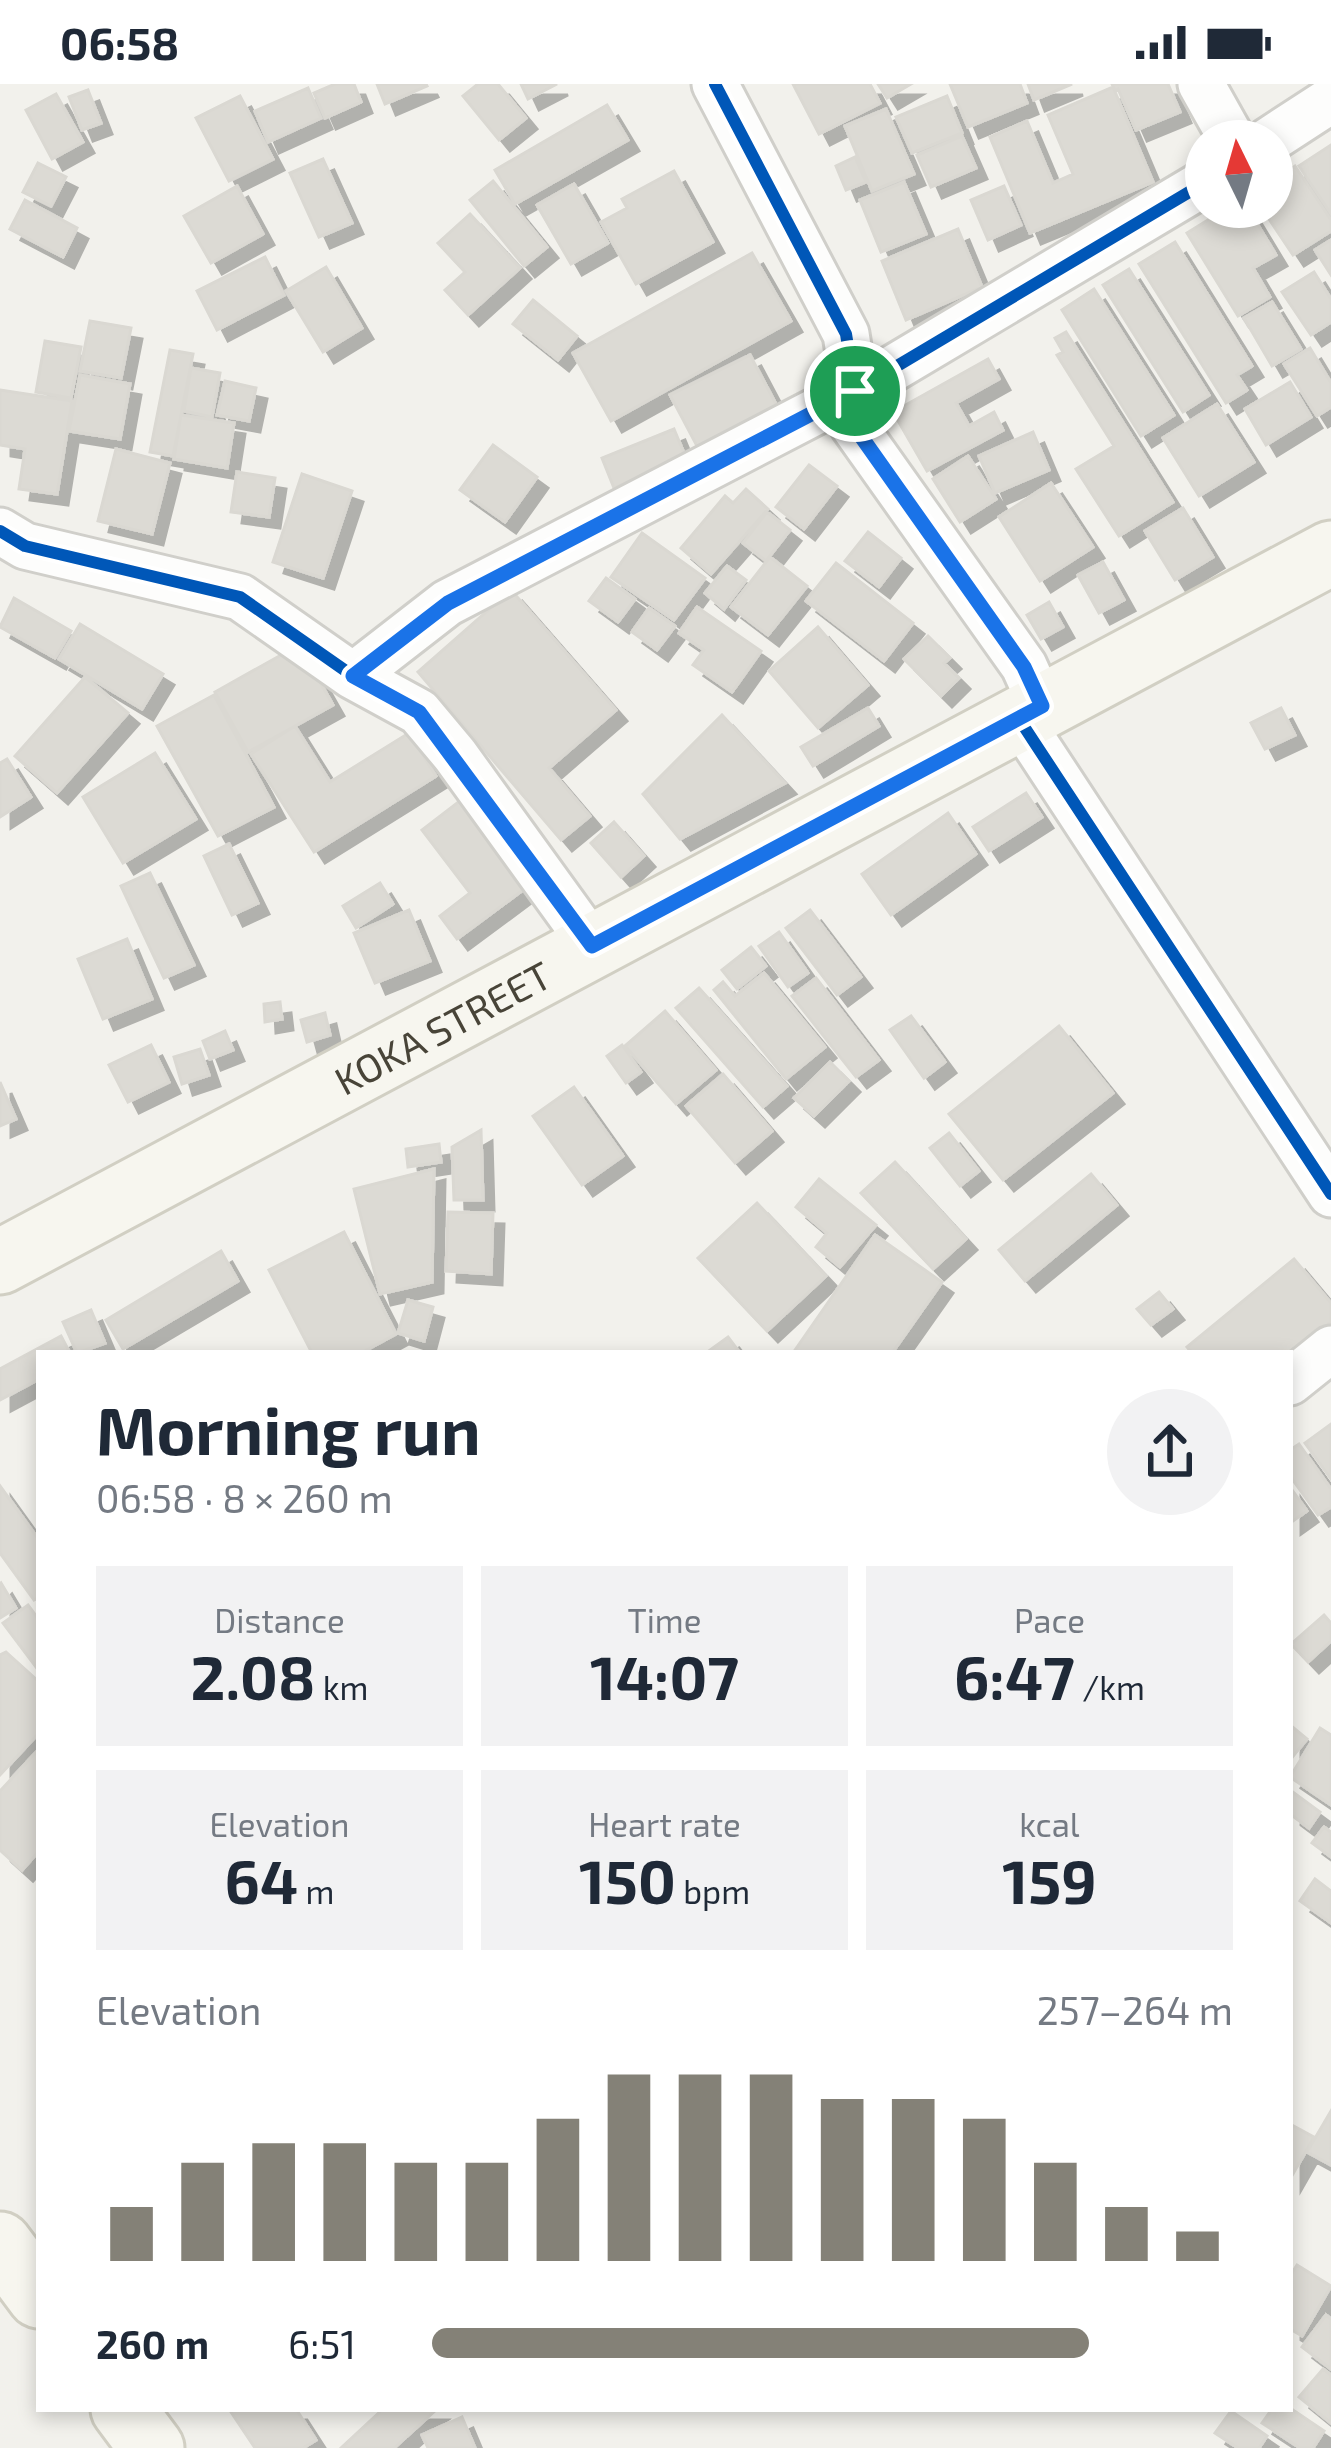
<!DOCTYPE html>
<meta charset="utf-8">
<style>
body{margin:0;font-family:"Exo 2",sans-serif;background:#f2f2f3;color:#1f2937;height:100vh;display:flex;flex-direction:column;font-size:45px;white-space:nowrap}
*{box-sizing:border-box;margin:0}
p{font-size:39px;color:#747a83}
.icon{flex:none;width:66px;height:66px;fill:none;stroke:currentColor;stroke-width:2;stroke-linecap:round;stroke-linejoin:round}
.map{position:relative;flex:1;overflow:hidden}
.sheet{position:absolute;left:36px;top:1266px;width:1257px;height:1062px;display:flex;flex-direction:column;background:#fff;border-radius:0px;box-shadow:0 6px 18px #0003}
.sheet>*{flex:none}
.needle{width:78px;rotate:355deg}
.tools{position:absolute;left:1185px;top:36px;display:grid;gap:24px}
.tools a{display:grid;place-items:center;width:108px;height:108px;border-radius:50%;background:#fff;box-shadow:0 6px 18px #0003;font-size:60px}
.pin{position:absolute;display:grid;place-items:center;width:102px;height:102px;color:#fff;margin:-51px;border:6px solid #fff;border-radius:50%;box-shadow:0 3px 12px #0007}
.round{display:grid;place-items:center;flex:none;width:126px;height:126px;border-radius:63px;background:#f2f2f3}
.head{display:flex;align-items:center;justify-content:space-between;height:204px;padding:0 60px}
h1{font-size:66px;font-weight:700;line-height:90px}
.stats{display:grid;grid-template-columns:repeat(3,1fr);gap:18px;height:204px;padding:12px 60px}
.stats div{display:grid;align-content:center;border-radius:0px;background:#f2f2f3;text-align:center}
.stats b{font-size:60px;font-weight:700}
.stats small{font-size:33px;font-weight:400}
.stats p{font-size:33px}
.chart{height:336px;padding:24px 60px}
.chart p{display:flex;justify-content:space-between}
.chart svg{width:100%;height:216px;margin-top:12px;stroke:#848177;stroke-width:6}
ul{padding:0 60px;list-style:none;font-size:39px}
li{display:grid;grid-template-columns:192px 144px 1fr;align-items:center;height:90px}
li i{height:30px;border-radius:15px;background:#848177}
.status{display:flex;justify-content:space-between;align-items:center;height:84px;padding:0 60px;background:#fff;direction:ltr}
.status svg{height:33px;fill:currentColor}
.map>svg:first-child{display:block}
.building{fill:#dcdad4;stroke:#dad8d2;stroke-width:3;filter:url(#shadow)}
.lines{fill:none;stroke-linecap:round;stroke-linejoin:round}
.street-casing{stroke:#d0cfca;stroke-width:51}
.secondary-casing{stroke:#d1cfc3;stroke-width:69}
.street{stroke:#fdfdfc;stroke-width:45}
.secondary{stroke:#f7f6ef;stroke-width:63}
.cycleway-casing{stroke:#fff;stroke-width:20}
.cycleway{stroke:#0057b8;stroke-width:12}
.route-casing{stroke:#fff;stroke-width:24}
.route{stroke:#1a73e8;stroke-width:15}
.labels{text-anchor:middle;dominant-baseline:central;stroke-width:12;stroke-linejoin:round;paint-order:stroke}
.street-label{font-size:39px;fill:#484438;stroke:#fff}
</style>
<div class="status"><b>06:58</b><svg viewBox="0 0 49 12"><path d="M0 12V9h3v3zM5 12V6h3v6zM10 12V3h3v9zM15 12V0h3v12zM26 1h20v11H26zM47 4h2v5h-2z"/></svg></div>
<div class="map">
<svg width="1331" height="2364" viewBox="0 0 1331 2364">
<defs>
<filter id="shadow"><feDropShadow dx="11" dy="11" stdDeviation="0" flood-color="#0004"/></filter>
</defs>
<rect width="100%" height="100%" fill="#f2f1ec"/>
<!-- building -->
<path class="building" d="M335 0H354L361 18 325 34 314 9Z
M377 0H426L427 2 385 20Z
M478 0H498L526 34 499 56 463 12Z
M521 0H557L528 15Z
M793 0H870L880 19 819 50Z
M878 0H911L887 14Z
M950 0H1020L1027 19 968 43Z
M1028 0H1072L1034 16Z
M1112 0H1168L1180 28 1136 46 1118 5 1115 7Z
M1113 3 1153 98 1030 149 990 53 1027 37 1053 99 1073 90 1048 31Z
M308 4 321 34 268 58 255 27Z
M88 6 101 39 82 46 69 13Z
M56 10 83 58 52 75 26 26Z
M240 12 273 75 229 97 196 34Z
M947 12 962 49 912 69 896 33Z
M607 21 628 56 515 120 495 86Z
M886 25 914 90 872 107 845 42Z
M962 52 976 84 931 103 917 71Z
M1331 61V130L1299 82Z
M855 73 866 98 846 106 836 82Z
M323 75 352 139 319 153 290 89Z
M38 79 66 93 51 122 23 108Z
M1295 82 1331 136V147L1293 171 1261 123H1272V97Z
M674 87 713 158 636 200 601 138 627 124 622 115Z
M493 97 547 163 524 182 470 116Z
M904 98 926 150 881 168 860 116Z
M574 100 608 159 571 180 537 121Z
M237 102 263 150 211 179 184 132Z
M1004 102 1021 141 988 156 971 116Z
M25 116 77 144 63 173 10 145Z
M1229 123H1247L1276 171 1253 184 1270 213 1238 232 1187 149Z
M470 130 520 184 468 231 445 206 465 188 438 159Z
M958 145 982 203 906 236 882 177Z
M1331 156V191L1315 166Z
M1175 158 1252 282 1237 291 1247 306 1226 319 1139 180Z
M752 169 791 237 611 337 573 269Z
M265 173 284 211 217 246 197 207Z
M326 183 362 244 323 268 286 207Z
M1129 185 1209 311 1183 328 1103 201Z
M1314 188 1331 215V238L1311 251 1282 208Z
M1094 205 1174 331 1141 352 1062 226Z
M533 216 577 252 558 276 513 240Z
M1272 218 1301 265 1272 282 1244 234Z
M90 237 131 244 121 294 80 287Z
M1066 248 1173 418 1119 452 1076 385 1114 362 1057 271 1063 268 1055 254Z
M45 257 81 263 71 314 36 308Z
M1310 264 1331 299V323L1317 332 1284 280Z
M170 266 193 270 173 372 150 368Z
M750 271 777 322 697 362 670 311Z
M988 275 999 295 956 319 969 342 994 328 1003 346 927 387 893 328Z
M191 284 220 289 212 333 184 327Z
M80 291 130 300 120 355 69 347Z
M225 297 256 304 249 337 217 331Z
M1290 298 1311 333 1266 361 1245 325Z
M0 306 72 317 57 410 19 405 25 365 0 361Z
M1217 320 1254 378 1199 412 1163 354Z
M181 331 234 339 227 384 174 375Z
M674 345 686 374 614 404 602 374Z
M1033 348 1049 386 995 409 979 372Z
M493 361 537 393 505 438 460 406Z
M116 365 170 379 152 450 98 437Z
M968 372 996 415 960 438 933 395Z
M809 381 837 402 804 445 776 423Z
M237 388 275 394 269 433 231 428Z
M302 390 352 407 323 494 273 478Z
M1051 399 1093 463 1040 497 999 433Z
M746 405 768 425 711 490 681 464 725 412 733 419Z
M1183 424 1213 473 1175 496 1145 447Z
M767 428 790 446 766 477 743 459Z
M868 448 901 474 879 503 845 477Z
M642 449 705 494 674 536 611 493Z
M770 473 807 502 768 551 731 523Z
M1103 478 1124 516 1099 529 1078 491Z
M836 479 913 539 884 577 806 517Z
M727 482 746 496 724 525 705 509Z
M606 494 635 515 618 538 589 517Z
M511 506 616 626 549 684 590 732 561 756 418 588Z
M14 514 71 547 55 574 0 543Z
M1049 518 1063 543 1041 555 1027 531Z
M697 523 761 567 732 608 693 581 704 566 679 549Z
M649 524 675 542 657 566 632 548Z
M80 540 163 590 142 625 59 575Z
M818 543 868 601 818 644 769 587Z
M928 552 950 574 944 579 959 594 941 612 904 575Z
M299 561 333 621 248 668 215 608Z
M85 593 128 629 57 709 15 672Z
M214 611 274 723 218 752 157 642Z
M868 624 879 642 813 682 801 663Z
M1281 624 1295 651 1265 665 1251 639Z
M722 631 785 699 680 755 643 710Z
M295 642 330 698 409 649 436 692 314 768 251 670Z
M155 669 196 735 123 779 83 713Z
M7 675 31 713 0 733V679Z
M1026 709 1042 733 989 767 973 743Z
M461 716 527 803 457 855 440 832 470 809 422 746Z
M948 729 976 770 891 831 862 790Z
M614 738 644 772 621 793 591 759Z
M229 760 258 819 232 831 204 772Z
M150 789 194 881 164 894 121 802Z
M380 799 393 820 356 844 343 822Z
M409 826 430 877 375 899 354 849Z
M810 826 861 893 837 911 786 844Z
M779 848 808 889 788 903 759 862Z
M127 855 152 915 103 935 78 875Z
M751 863 766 882 737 905 722 886Z
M764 889 825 963 786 995 714 906 723 898 735 912Z
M816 894 879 976 856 993 792 912Z
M699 904 787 1002 763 1023 676 924Z
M280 918 282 935 265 938 264 920Z
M665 927 716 986 676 1020 625 962Z
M325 929 330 951 307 958 301 936Z
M911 932 945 978 924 994 890 946Z
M1059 942 1113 1009 1003 1096 949 1030Z
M225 947 233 966 210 975 203 957Z
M151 961 169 998 128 1018 109 981Z
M622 961 641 988 626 999 607 972Z
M200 965 209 991 182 1000 174 973Z
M830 978 849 997 814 1032 794 1014Z
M723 990 772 1047 735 1079 686 1022Z
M0 998 16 1035 0 1042Z
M574 1003 623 1072 582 1101 533 1032Z
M481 1046 483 1116H454L452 1063Z
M949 1049 979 1087 960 1102 930 1064Z
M439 1060 441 1078 408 1083 406 1065Z
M895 1078 966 1155 933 1185 861 1109Z
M434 1085 432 1198 380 1210 354 1105Z
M1091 1090 1117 1121 1025 1197 999 1166Z
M819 1095 876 1141 840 1183 816 1163 827 1149 796 1123Z
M757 1119 826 1192 767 1247 698 1174Z
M448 1128 493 1129 491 1190 446 1187Z
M344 1148 396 1250 361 1269H312L269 1186Z
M875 1151 942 1198 892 1269H793Z
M221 1167 238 1197 123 1265 106 1236Z
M1294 1175 1331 1219V1238L1290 1272 1192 1269 1187 1263Z
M1159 1208 1173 1225 1151 1241 1137 1225Z
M408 1216 433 1223 424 1257 398 1249Z
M91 1226 105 1259 77 1269 63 1238Z
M61 1252 70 1269H39V1295L0 1316V1285Z
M728 1253 740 1269H706Z
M1331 1340V1395L1305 1359Z
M1299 1360 1331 1405V1423L1318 1431 1290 1392V1366Z
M0 1402 39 1456V1513L34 1516 0 1469Z
M1290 1403 1307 1427 1290 1439Z
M1 1499 16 1524 0 1534V1500Z
M28 1521 39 1536V1587L3 1539Z
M1324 1531 1331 1539V1557L1308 1578 1291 1560Z
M6 1568 39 1598V1649L0 1691V1571Z
M1290 1641 1307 1655 1290 1676Z
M1320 1644 1331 1651V1721L1290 1693Z
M39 1665V1767L22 1786 0 1766V1707Z
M1290 1706 1320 1728 1309 1744 1290 1730Z
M1324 1743 1331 1748V1773L1312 1759Z
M1315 1795 1331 1807V1839L1300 1817Z
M1331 2027V2081L1307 2068Z
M1290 2040 1314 2053 1290 2095Z
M1297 2181 1331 2202 1302 2252 1290 2245V2192Z
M1326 2231 1331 2235V2285L1302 2263Z
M1323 2285 1331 2291V2339L1299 2313Z
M1290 2324 1324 2347 1313 2364H1300L1262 2339 1272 2325Z
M229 2325H296L316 2356 303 2364H255Z
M383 2325H437L394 2364H341Z
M1231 2327 1267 2352 1259 2364H1238L1215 2349Z
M462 2333 475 2364H428L422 2351Z"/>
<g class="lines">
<!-- street casing -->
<g class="street-casing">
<path id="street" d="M715 0 846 250 855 307 853 341 1024 582 1042 622
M1201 0 1233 57
M1268 57 1331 16
M0 447 25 462 240 513 353 592 447 519 855 307 1206 98
M353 592 419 628 455 671 593 862
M1019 635 1331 1110
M1290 1298 1331 1265"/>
</g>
<!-- secondary casing -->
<g class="secondary-casing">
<g id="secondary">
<path id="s1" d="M0 1178 1331 469"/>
<path d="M0 2160 39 2212"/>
<path d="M123 2325 152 2364"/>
</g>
</g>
<!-- street -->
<use href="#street" class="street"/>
<!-- secondary -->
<use href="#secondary" class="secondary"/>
<!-- cycleway casing -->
<g class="cycleway-casing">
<path id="cycleway" d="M715 0 846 250 855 307 853 341 1024 582 1042 622
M0 447 25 462 240 513 353 592 447 519 855 307 1206 98
M1019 635 1331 1110"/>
</g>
<!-- cycleway -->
<use href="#cycleway" class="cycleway"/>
</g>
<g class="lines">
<!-- route casing -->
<g class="route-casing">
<path id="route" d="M855 307 853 341 1024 583 1042 622 592 862 419 628 353 592 448 519Z"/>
</g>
<!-- route -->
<use href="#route" class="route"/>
</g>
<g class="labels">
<!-- street labels -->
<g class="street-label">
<text stroke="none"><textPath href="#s1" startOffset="501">KOKA STREET</textPath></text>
</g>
</g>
</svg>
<div class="tools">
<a><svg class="needle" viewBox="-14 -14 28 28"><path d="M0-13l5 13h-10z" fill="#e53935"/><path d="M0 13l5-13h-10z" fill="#747a83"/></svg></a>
</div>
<div class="pin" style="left:855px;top:307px;background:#1e9e55"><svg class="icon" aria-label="arrive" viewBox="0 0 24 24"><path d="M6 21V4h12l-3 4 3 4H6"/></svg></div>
<section class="sheet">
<div class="head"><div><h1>Morning run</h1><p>06:58 · 8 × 260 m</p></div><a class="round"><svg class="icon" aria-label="share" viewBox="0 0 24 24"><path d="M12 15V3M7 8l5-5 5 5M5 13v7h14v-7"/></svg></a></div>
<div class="stats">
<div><p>Distance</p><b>2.08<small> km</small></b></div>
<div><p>Time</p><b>14:07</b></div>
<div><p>Pace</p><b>6:47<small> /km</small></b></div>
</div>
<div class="stats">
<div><p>Elevation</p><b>64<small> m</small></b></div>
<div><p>Heart rate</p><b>150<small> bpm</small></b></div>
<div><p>kcal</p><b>159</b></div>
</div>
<div class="chart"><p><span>Elevation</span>257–264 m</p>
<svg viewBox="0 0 160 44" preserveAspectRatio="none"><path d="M5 44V33M15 44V24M25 44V20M35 44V20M45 44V24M55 44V24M65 44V15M75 44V6M85 44V6M95 44V6M105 44V11M115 44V11M125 44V15M135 44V24M145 44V33M155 44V38"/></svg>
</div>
<ul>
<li><b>260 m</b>6:51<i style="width:82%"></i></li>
</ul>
</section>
</div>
